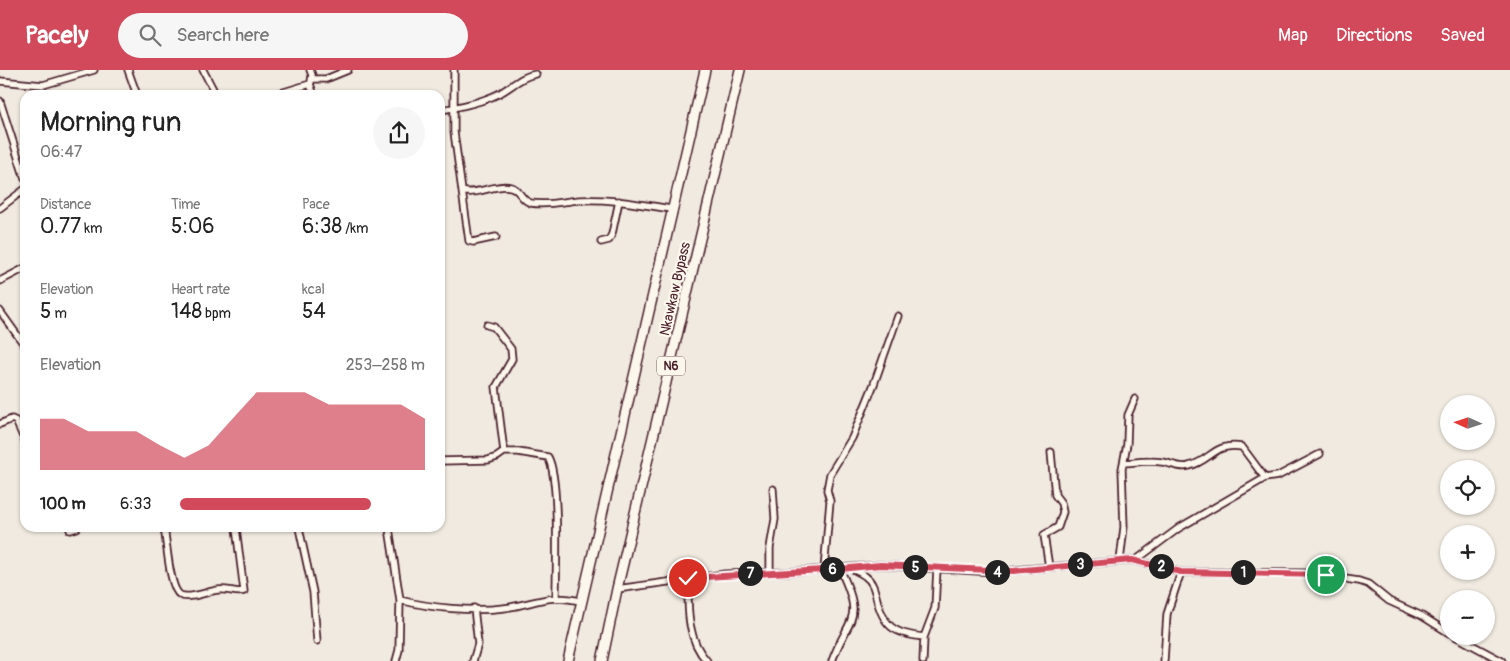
<!DOCTYPE html>
<meta charset="utf-8">
<style>
body{margin:0;font-family:Pangolin,sans-serif;background:#f6f6f6;color:#222;height:100vh;display:flex;flex-direction:column;font-size:19px;white-space:nowrap}
*{box-sizing:border-box;margin:0}
p{font-size:16px;color:#767676}
.icon{flex:none;width:28px;height:28px;fill:none;stroke:currentColor;stroke-width:2;stroke-linecap:round;stroke-linejoin:round}
.map{position:relative;flex:1;overflow:hidden}
.details{position:absolute;left:20px;top:20px;width:425px;height:442px;display:flex;flex-direction:column;background:#fff;border-radius:15px;box-shadow:0 1px 4px #0004}
.details>*{flex:none}
.needle{width:32px;rotate:273deg}
.tools{position:absolute;left:1440px;top:325px;display:grid;gap:10px}
.tools a{display:grid;place-items:center;width:55px;height:55px;border-radius:50%;background:#fff;box-shadow:0 1px 4px #0004;font-size:25px}
.pin{position:absolute;display:grid;place-items:center;width:42px;height:42px;color:#fff;margin:-21px;border:2px solid #fff;border-radius:50%;box-shadow:0 1px 5px #0007}
.km{position:absolute;width:25px;height:25px;margin:-12px;border-radius:50%;background:#222;color:#fff;font-size:14px;line-height:25px;text-align:center}
.round{display:grid;place-items:center;flex:none;width:52px;height:52px;border-radius:26px;background:#f6f6f6}
.summary{display:flex;align-items:center;justify-content:space-between;height:85px;padding:0 20px}
h1{font-size:28px;font-weight:600;line-height:38px}
.figures{display:grid;grid-template-columns:repeat(3,1fr);gap:8px;height:85px;padding:5px 20px}
.figures div{display:grid;align-content:center}
.figures b{font-size:21px;font-weight:600}
.figures small{font-size:14px;font-weight:400}
.figures p{font-size:14px}
.chart{height:140px;padding:10px 20px}
.chart p{display:flex;justify-content:space-between}
.chart svg{width:100%;height:90px;margin-top:5px;fill:#d1495b;opacity:.7}
ul{padding:0 20px;list-style:none;font-size:16px}
li{display:grid;grid-template-columns:80px 60px 1fr;align-items:center;height:38px}
li i{height:12px;border-radius:6px;background:#d1495b}
header{display:flex;align-items:center;gap:30px;box-sizing:border-box;height:70px;padding:0 25px;background:#d1495b;color:#fff}
header strong{font-size:24px}
nav{display:flex;gap:28px;margin-inline-start:auto;font-size:18px}
.search{width:350px;height:45px;background:#f6f6f6;display:flex;align-items:center;gap:12px;box-sizing:border-box;padding:0 18px;border-radius:28px;color:#767676;font-size:19px}
.map>svg:first-child{display:block}
.lines{fill:none;stroke-linecap:round;stroke-linejoin:round}
.minor-casing{stroke:#4a1f2b;stroke-width:9}
.trunk-casing{stroke:#4a1f2b;stroke-width:12}
.minor{stroke:#fbf7ec;stroke-width:5.5}
.trunk{stroke:#fbf7ec;stroke-width:9}
.route-casing{stroke:#fff;stroke-width:10}
.route{stroke:#d1495b;stroke-width:6}
.labels{text-anchor:middle;dominant-baseline:central;stroke-width:4.5;stroke-linejoin:round;paint-order:stroke}
.shield{fill:#fbf7ec;stroke:#7f6065;stroke-width:1}
.shield-label{font-size:12px;font-weight:bold;fill:#4a1f2b}
.street-label{font-size:14px;fill:#4a1f2b;stroke:#fbf7ec}
</style>
<header>
<strong>Pacely</strong>
<div class="search"><svg class="icon" aria-label="search" viewBox="0 0 24 24"><circle cx="10" cy="10" r="6"/><path d="M15 15l6 6"/></svg>Search here</div>
<nav><a>Map</a><a>Directions</a><a>Saved</a></nav>
</header>
<div class="map">
<svg width="1510" height="591" viewBox="0 0 1510 591">
<rect width="100%" height="100%" fill="#f0eae0"/>
<filter id="ink" filterUnits="userSpaceOnUse"><feTurbulence type="fractalNoise" baseFrequency=".02" numOctaves="2"/><feDisplacementMap in="SourceGraphic" scale="10" xChannelSelector="R" yChannelSelector="G"/><feConvolveMatrix kernelMatrix="1 2 1 2 8 2 1 2 1" color-interpolation-filters="sRGB"/></filter>
<g filter="url(#ink)">
<g class="lines">
<!-- minor casing -->
<g class="minor-casing">
<path id="minor" d="M128 0 137 25
M203 0 216 25
M310 0 312 5 311 12
M454 0V62L462 121C477 126 496 113 511 117 520 119 521 131 531 133 548 136 564 131 580 130 611 128 642 135 672 139
M312 9H326L348 0
M0 11 43 15 94 0
M274 25 310 14 314 25
M0 31 25 109
M440 40C460 37 480 33 498 24 512 17 521 6 536 4
M462 121 469 171 473 172 496 167
M0 138 25 119
M601 172 609 170 612 164 619 131
M0 211 25 198
M0 241 25 276
M487 255 494 257 511 279 512 289 496 317 504 382
M0 354 12 349 16 351 25 371
M440 391 488 390 497 387 504 382H518L548 387C560 408 556 499 556 527
M1124 393C1136 392 1150 390 1162 392 1171 393 1180 399 1189 396 1211 391 1214 372 1242 377L1265 408
M164 458C167 472 169 518 180 525 189 530 208 521 218 520 227 518 237 524 244 521L236 458
M299 458 313 522 317 571
M389 458 400 530C430 538 473 542 504 538 536 534 546 523 581 531
M70 460 77 458
M1136 490 1179 458 1265 408 1278 406 1320 384
M1120 491 1124 457 1122 399 1127 374 1128 345 1135 329
M1049 497 1044 465 1058 457 1063 442 1061 433 1055 425 1051 382
M851 498C856 501 861 503 865 506 872 511 874 518 876 526 883 556 893 564 924 567
M824 500 830 431 827 420 830 404 852 368 874 314 898 246
M770 502V478L775 449 773 419
M688 507C688 536 686 569 707 591
M617 519 725 504 789 502 880 495 994 502 1133 490 1181 502 1304 503 1359 511 1368 514 1389 531 1422 546 1449 563
M1455 566 1502 591
M396 591 399 580 400 530
M473 591 478 574 474 538
M832 591C849 545 865 552 840 499
M923 591 924 567 935 538 937 498
M1164 591 1167 544 1181 502"/>
</g>
<!-- trunk casing -->
<g class="trunk-casing">
<path id="trunk" d="M568 591 705 0
M602 591 617 519 740 0"/>
</g>
<!-- minor -->
<use href="#minor" class="minor"/>
<!-- trunk -->
<use href="#trunk" class="trunk"/>
</g>
</g>
<g class="lines" filter="url(#ink)">
<!-- route casing -->
<g class="route-casing">
<path id="route" d="M688 508 840 499 880 495 1013 501 1132 490 1181 502 1326 505"/>
</g>
<!-- route -->
<use href="#route" class="route"/>
</g>
<g class="labels">
<!-- shield labels -->
<rect class="shield" x="657" y="286.5" width="28" height="19" rx="4"/>
<g class="shield-label">
<text x="671" y="296">N6</text>
</g>
<!-- street labels -->
<g class="street-label">
<text transform="translate(675 219) rotate(-77)">Nkawkaw Bypass</text>
</g>
</g>
</svg>
<div class="tools">
<a><svg class="needle" viewBox="-14 -14 28 28"><path d="M0-13l5 13h-10z" fill="#e53935"/><path d="M0 13l5-13h-10z" fill="#767676"/></svg></a>
<a><svg class="icon" aria-label="locate" viewBox="0 0 24 24"><circle cx="12" cy="12" r="6"/><path d="M12 2v4M12 18v4M2 12h4M18 12h4"/></svg></a>
<a>+</a>
<a>−</a>
</div>
<div class="pin" style="left:1326px;top:505px;background:#1e9e55"><svg class="icon" aria-label="arrive" viewBox="0 0 24 24"><path d="M6 21V4h12l-3 4 3 4H6"/></svg></div>
<div class="pin" style="left:688px;top:508px;background:#d93025"><svg class="icon" aria-label="check" viewBox="0 0 24 24"><path d="M5 12l5 5 9-10"/></svg></div>
<b class="km" style="left:1243px;top:502px">1</b>
<b class="km" style="left:1161px;top:496px">2</b>
<b class="km" style="left:1080px;top:494px">3</b>
<b class="km" style="left:997px;top:502px">4</b>
<b class="km" style="left:915px;top:497px">5</b>
<b class="km" style="left:832px;top:499px">6</b>
<b class="km" style="left:750px;top:503px">7</b>
<section class="details">
<div class="summary"><div><h1>Morning run</h1><p>06:47</p></div><a class="round"><svg class="icon" aria-label="share" viewBox="0 0 24 24"><path d="M12 15V3M7 8l5-5 5 5M5 13v7h14v-7"/></svg></a></div>
<div class="figures">
<div><p>Distance</p><b>0.77<small> km</small></b></div>
<div><p>Time</p><b>5:06</b></div>
<div><p>Pace</p><b>6:38<small> /km</small></b></div>
</div>
<div class="figures">
<div><p>Elevation</p><b>5<small> m</small></b></div>
<div><p>Heart rate</p><b>148<small> bpm</small></b></div>
<div><p>kcal</p><b>54</b></div>
</div>
<div class="chart"><p><span>Elevation</span>253–258 m</p>
<svg viewBox="0 0 160 44" preserveAspectRatio="none"><path d="M0 44V19L10 19L20 25L30 25L40 25L50 32L60 38L70 32L80 19L90 6L100 6L110 6L120 12L130 12L140 12L150 12L160 19V44z"/></svg>
</div>
<ul>
<li><b>100 m</b>6:33<i style="width:78%"></i></li>
</ul>
</section>
</div>
